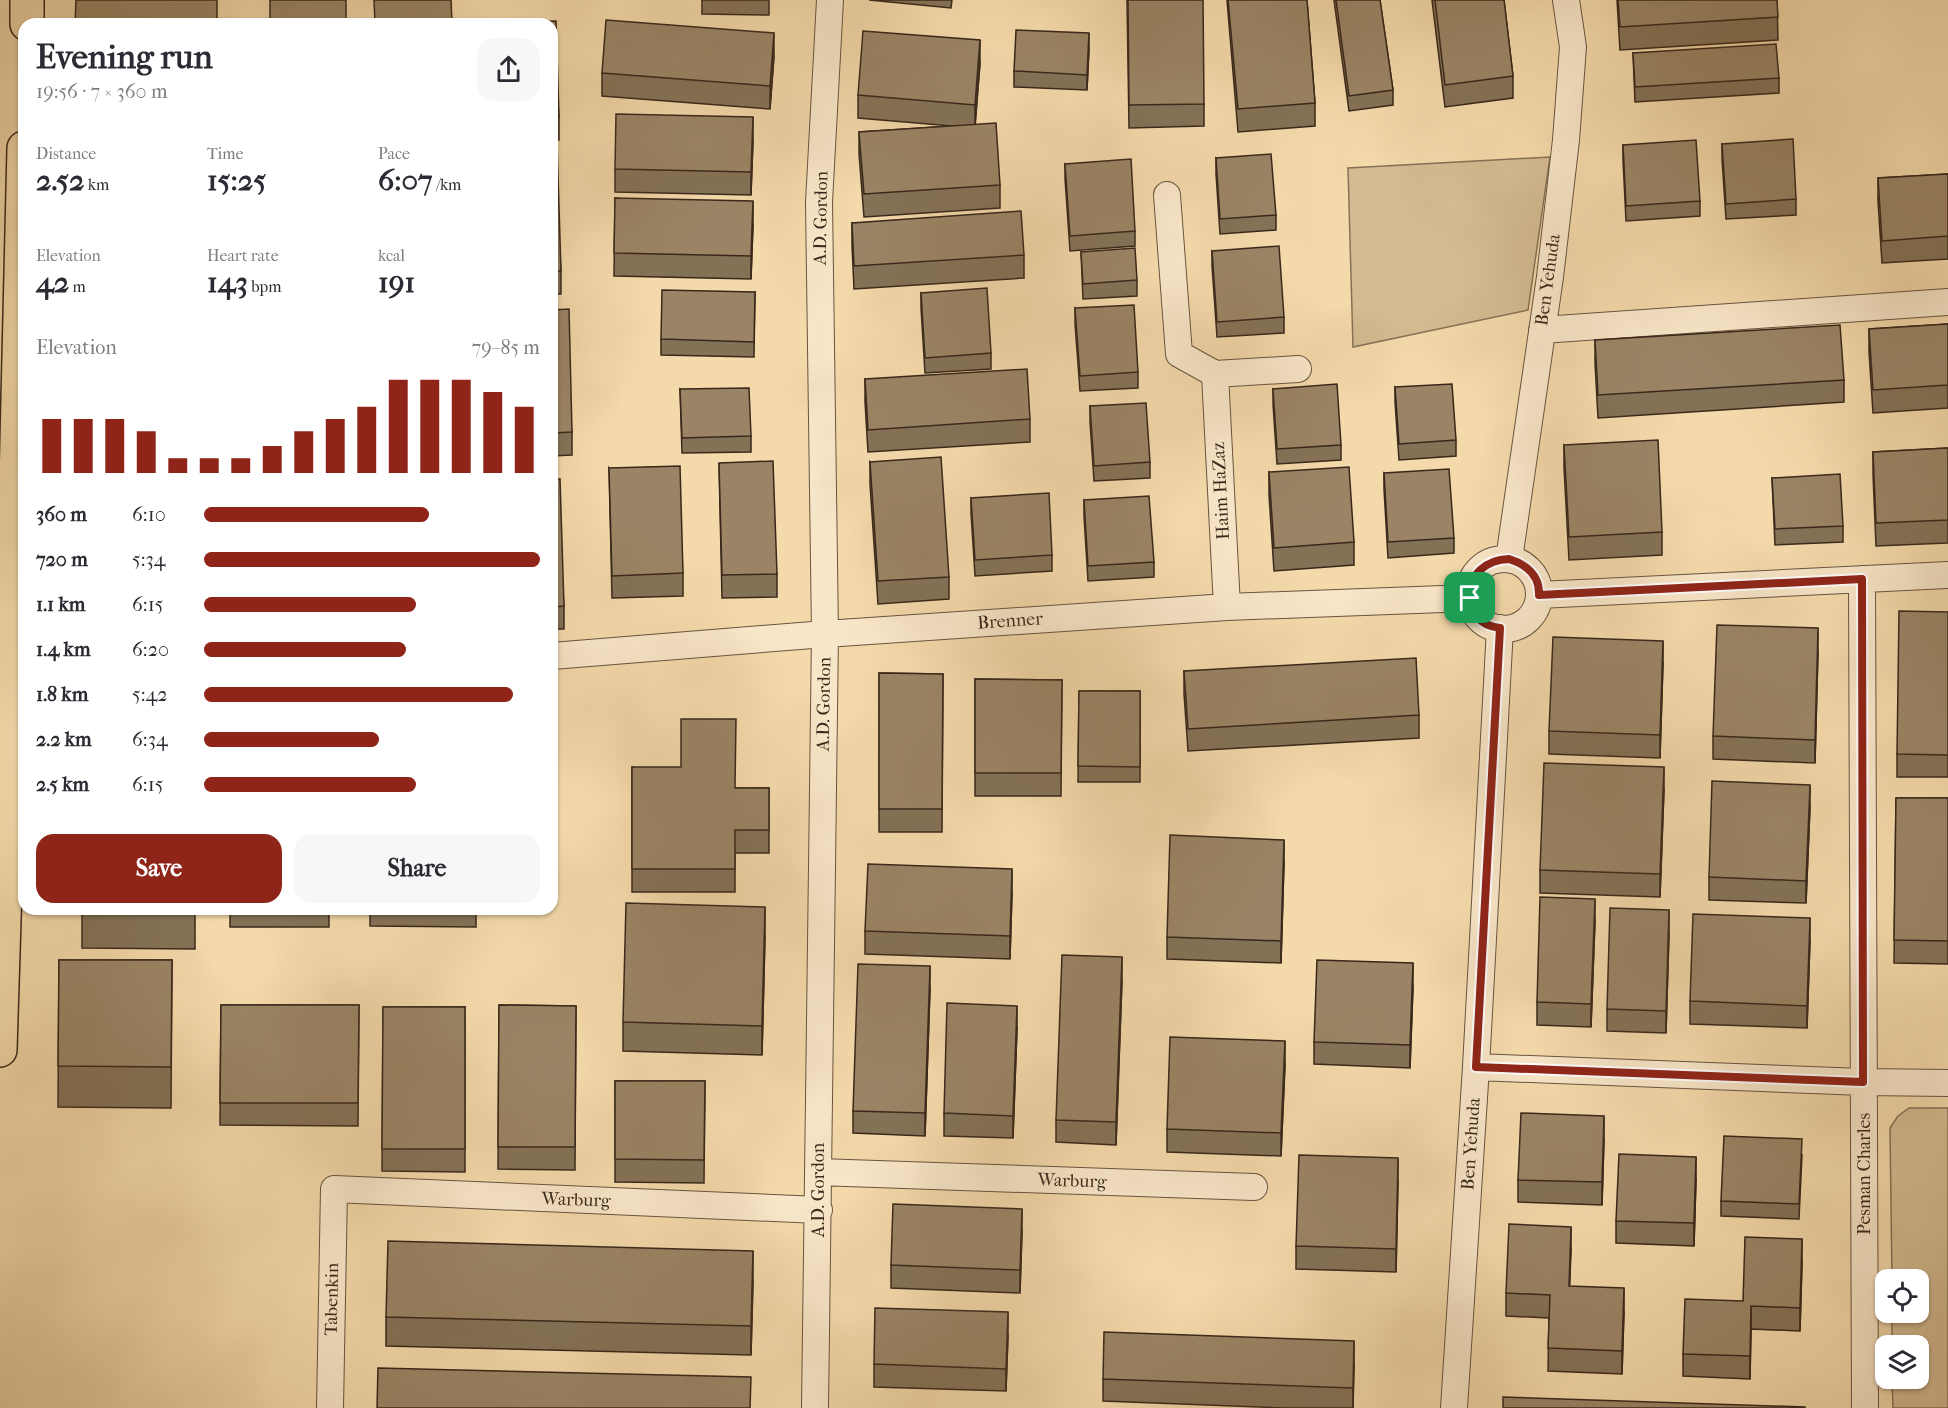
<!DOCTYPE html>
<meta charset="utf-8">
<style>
body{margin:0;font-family:"IM FELL French Canon",serif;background:#f7f7f7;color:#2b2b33;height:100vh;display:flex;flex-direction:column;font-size:22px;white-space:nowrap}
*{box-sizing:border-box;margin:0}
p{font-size:20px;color:#7c7c81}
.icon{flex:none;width:33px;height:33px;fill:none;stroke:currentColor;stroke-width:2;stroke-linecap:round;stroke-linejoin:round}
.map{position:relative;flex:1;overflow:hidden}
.drawer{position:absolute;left:18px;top:18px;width:540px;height:897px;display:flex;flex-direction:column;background:#fff;border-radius:18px;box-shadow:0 2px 4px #0004}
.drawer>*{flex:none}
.tools{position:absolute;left:1875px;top:1269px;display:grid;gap:12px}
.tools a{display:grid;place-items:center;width:54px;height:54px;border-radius:12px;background:#fff;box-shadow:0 2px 4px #0004;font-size:30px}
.pin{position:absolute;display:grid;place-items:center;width:51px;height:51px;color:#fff;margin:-26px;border-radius:12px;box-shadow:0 3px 9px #0006}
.round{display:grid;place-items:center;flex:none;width:63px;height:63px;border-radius:18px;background:#f7f7f7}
.headline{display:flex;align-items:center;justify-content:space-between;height:102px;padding:0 18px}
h1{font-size:33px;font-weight:700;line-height:45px}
.metrics{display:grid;grid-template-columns:repeat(3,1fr);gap:9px;height:102px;padding:6px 18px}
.metrics div{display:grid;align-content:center}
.metrics b{font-size:30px;font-weight:700}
.metrics small{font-size:16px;font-weight:400}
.metrics p{font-size:16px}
.chart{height:168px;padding:12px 18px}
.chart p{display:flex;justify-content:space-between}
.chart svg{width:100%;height:108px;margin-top:6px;stroke:#8f2418;stroke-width:6}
.action{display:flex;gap:12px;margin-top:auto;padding:12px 18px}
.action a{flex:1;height:69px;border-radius:18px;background:#8f2418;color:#fff;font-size:24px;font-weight:700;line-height:69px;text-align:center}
.action a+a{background:#f7f7f7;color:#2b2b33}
ul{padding:0 18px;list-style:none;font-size:20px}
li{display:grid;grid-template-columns:96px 72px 1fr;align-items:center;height:45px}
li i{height:15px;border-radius:8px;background:#8f2418}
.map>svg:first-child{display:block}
.green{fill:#d4bb92;stroke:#867256;stroke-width:1.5}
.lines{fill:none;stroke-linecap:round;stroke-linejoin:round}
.minor-casing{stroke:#68543f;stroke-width:28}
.primary-casing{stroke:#39281b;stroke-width:36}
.minor{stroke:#f8e6c8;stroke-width:26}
.primary{stroke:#f4d9aa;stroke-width:33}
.wall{fill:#847257;stroke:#39281b;stroke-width:1.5}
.shaded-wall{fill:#6c5c47;stroke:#39281b;stroke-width:1.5}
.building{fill:#9a8465;stroke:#39281b;stroke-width:1.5}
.route-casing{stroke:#fff;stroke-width:12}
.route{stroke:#8f2418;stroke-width:8}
.labels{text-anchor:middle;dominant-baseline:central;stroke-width:5;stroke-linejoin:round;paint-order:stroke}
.street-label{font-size:18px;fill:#39281b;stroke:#f8e6c8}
</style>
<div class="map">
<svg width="1948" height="1408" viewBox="0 0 1948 1408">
<rect width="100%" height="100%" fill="#f4d9aa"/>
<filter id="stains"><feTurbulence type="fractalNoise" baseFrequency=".00333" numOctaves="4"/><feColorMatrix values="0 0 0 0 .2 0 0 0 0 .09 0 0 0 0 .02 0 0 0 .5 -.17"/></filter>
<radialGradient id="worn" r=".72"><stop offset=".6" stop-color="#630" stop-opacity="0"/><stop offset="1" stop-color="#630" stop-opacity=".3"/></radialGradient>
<!-- green -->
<path class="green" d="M1550 157 1528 310 1353 347 1348 168Z
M1909 1108H1948V1408H1893L1892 1379 1918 1378V1346L1892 1345V1313L1918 1312V1280L1892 1279 1890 1128 1898 1116Z"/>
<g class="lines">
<!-- minor casing -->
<g class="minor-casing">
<path id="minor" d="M1167 195 1179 354 1215 374 1227 607
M1542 330 1948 302
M1215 374 1298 369
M1509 559 1550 277 1566 140 1573 47 1566 0
M1469 594a35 35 0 1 1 70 0a35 35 0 1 1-70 0Z
M1862 579 1865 1408
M1539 595 1948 575
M552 656 825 634 1227 607 1470 598
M1476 1067 1863 1082 1948 1083
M818 1172 1254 1187
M330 1408 334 1189 819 1210
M815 1408 825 634 819 202 830 0
M1454 1408 1476 1067 1500 628"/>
</g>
<!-- primary casing -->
<g class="primary-casing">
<path id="primary" d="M27 24V0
M0 1050 11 692 24 148"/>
</g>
<!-- minor -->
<use href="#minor" class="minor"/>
<!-- primary -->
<use href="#primary" class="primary"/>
</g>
<!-- wall -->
<path class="wall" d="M702 0H769V15L702 14Z
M869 0H952L951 8Z
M1127 0 1204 104V126L1129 128Z
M1227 0H1307L1315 103V126L1238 132Z
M1334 0H1380L1393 90V105L1349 111Z
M1432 0H1504L1513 76V98L1445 107Z
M1617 0H1777L1778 40 1620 50Z
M552 24 559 117V140H552Z
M1089 48 1087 90 1014 87V71Z
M1633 53 1779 78V93L1635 102Z
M774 56 770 109 602 96V73Z
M980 63 975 124 1000 185V208L864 217 859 154V132L952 126 858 118V95Z
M753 140 751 195 615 192V169Z
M1722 144 1796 199V215L1726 219 1722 159Z
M552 145 561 271V294H552Z
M1623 145 1700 201V216L1626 221 1623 160Z
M1216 158 1276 215V230L1220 234 1216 174Z
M1065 164 1135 231V246L1070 251 1065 179Z
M1948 174V259L1882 263 1878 201V178Z
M615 198 753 224 751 279 614 276Z
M852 223 1024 255V278L854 289 852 245Z
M1212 251 1284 317V333L1217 337 1212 266Z
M1081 252 1137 280V296L1083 299Z
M755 292 754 357 661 355V339Z
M921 293 991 353V369L925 373 921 308Z
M1075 308 1138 372V388L1080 391 1075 324Z
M552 310 572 432V455L552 456Z
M1948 324V408L1873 413 1869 352V329Z
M1595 340 1844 380V402L1598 418 1595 363Z
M865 379 1030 419V442L868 452 865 402Z
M1395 387 1456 440V456L1399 460 1395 402Z
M680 389 751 436V452L682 453Z
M1273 389 1341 445V460L1277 464 1273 404Z
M1090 406 1150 462V478L1094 481 1090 422Z
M1564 445 1662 532V555L1569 560 1564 468Z
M1948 448V543L1876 546 1873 474V452Z
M870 462 949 577V599L878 604 870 484Z
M719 463 777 574V597L722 598Z
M609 468 683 573V596L612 598Z
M1269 472 1354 542V565L1274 571 1269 495Z
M1384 473 1454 538V553L1388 558 1384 489Z
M1772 478 1843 526V542L1775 545Z
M552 479 564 606V629H552Z
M971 498 1052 555V571L975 576 971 513Z
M1084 500 1154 562V577L1088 581 1084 516Z
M1948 612V777H1897V754Z
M1818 651 1815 763 1713 759V736Z
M1663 663 1660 758 1549 754V731Z
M1184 671 1419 715V738L1188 751 1184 694Z
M879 673 943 674 942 832H879Z
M975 679 1062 680 1061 796H975Z
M1079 691H1140V782H1078Z
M632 767 735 788H769V853H735V892H632Z
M1664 789 1660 897 1540 893V870Z
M1896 798H1948V964L1894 963Z
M1810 807 1806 903 1709 900V877Z
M1284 862 1281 963 1167 959V937Z
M1012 892 1010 959 865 954V931Z
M82 909H195V949L82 948Z
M230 909H329V927H230Z
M370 909H476V927L370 926Z
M1595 921 1591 1027 1537 1025V1002Z
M1669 933 1666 1033 1607 1031V1009Z
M765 936 762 1055 623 1051V1022Z
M1810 940 1807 1028 1690 1024V1001Z
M59 960H172L171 1108 58 1107Z
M1122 980 1116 1145 1056 1142V1120Z
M1413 986 1410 1068 1314 1064V1042Z
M930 989 925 1136 853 1133V1111Z
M221 1005H359L358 1126 220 1125Z
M499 1005 576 1006 575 1170 498 1169Z
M383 1007H465V1172L382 1171Z
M1017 1028 1013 1138 944 1136V1113Z
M1285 1064 1281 1156 1167 1152V1129Z
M615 1081H705L704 1183 615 1182Z
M1604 1139 1602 1205 1518 1202V1180Z
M1802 1155 1799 1219 1721 1216V1201Z
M1696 1179 1694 1246 1616 1243V1221Z
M1398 1181 1396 1272 1296 1269V1246Z
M1022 1231 1020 1293 891 1288V1265Z
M1571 1249 1569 1286 1624 1311 1622 1374 1548 1371 1549 1318 1506 1316V1293Z
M1802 1262 1800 1331 1751 1329 1750 1379 1683 1376V1354L1743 1301Z
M753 1280 751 1355 386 1346V1317Z
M1008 1335 1006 1391 874 1387V1364Z
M1354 1363 1353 1408H1285L1103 1401V1379Z"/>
<!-- shaded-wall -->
<path class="shaded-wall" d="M774 33V56L770 109V86Z
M1089 33V48L1087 90V75Z
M980 40V63L975 128V105Z
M753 117V140L751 195V172Z
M753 201V224L751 279V256Z
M1818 628V651L1815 763V740Z
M1663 641V663L1660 758V735Z
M1664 767V789L1660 897V874Z
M1810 785V807L1806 903V881Z
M1284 840V862L1281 963V941Z
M1012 869V892L1010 959V936Z
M1595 899V921L1591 1027V1004Z
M765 907V936L762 1055V1026Z
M1669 910V933L1666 1033V1011Z
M1810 918V940L1807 1028V1006Z
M1122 957V980L1116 1145V1122Z
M1413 963V986L1410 1068V1045Z
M930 966V989L925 1136V1113Z
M1017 1006V1028L1013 1138V1116Z
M1285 1041V1064L1281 1156V1133Z
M1604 1116V1139L1602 1205V1182Z
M1696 1157V1179L1694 1246V1223Z
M1398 1158V1181L1396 1272V1249Z
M1022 1209V1231L1020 1293V1270Z
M1571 1227V1249L1569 1309V1286Z
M1802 1239V1262L1800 1331V1308Z
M753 1251V1280L751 1355V1326Z
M1624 1288V1311L1622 1374V1351Z
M1751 1306V1329L1750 1379V1356Z
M1008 1312V1335L1006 1391V1369Z
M1354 1341V1363L1353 1408V1388Z"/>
<!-- building -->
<path class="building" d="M76 0H217V24H75Z
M270 0H346V24H270Z
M374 0H451L452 24H375Z
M1128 0H1203L1204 104 1129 105Z
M1228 0H1307L1315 103 1238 109Z
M1336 0H1380L1393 90 1349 96Z
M1435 0H1504L1513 76 1445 85Z
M1618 0H1777L1778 17 1620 27Z
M606 20 774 33 770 86 602 73Z
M556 21 559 117H552V24H484V23Z
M1016 30 1089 33 1087 75 1014 71Z
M863 31 980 40 975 105 858 95Z
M1776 44 1779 78 1635 87 1633 53Z
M616 114 753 117 751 172 615 169Z
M996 123 1000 185 864 194 859 132Z
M1793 139 1796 199 1726 204 1722 144Z
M1696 140 1700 201 1626 206 1623 145Z
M552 145H557L561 271H552Z
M1271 154 1276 215 1220 219 1216 158Z
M1131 159 1135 231 1070 236 1065 164Z
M1948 174V236L1882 241 1878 178Z
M615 198 753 201 751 256 614 253Z
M1021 211 1024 255 854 266 852 223Z
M1279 246 1284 317 1217 322 1212 251Z
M1135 248 1137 280 1083 284 1081 252Z
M987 288 991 353 925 358 921 293Z
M662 290 755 292 754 342 661 339Z
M1134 305 1138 372 1080 376 1075 308Z
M569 309 572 432 552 433V310Z
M1948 324V385L1873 390 1869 329Z
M1840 325 1844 380 1598 395 1595 340Z
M1027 369 1030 419 868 430 865 379Z
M1337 384 1341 445 1277 449 1273 389Z
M1452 384 1456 440 1399 444 1395 387Z
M749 388 751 436 682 438 680 389Z
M1146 403 1150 462 1094 466 1090 406Z
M1658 440 1662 532 1569 537 1564 445Z
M1948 448V520L1876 523 1873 452Z
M941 457 949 577 878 581 870 462Z
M773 461 777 574 722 575 719 463Z
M680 466 683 573 612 576 609 468Z
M1349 467 1354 542 1274 548 1269 472Z
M1449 469 1454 538 1388 542 1384 473Z
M1840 474 1843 526 1775 529 1772 478Z
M552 479H560L564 606 552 607Z
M1049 493 1052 555 975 560 971 498Z
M1149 496 1154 562 1088 566 1084 500Z
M1899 611 1948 612V755L1897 754Z
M1717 625 1818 628 1815 740 1713 736Z
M1553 637 1663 641 1660 735 1549 731Z
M1416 658 1419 715 1188 729 1184 671Z
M879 673 943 674 942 809H879Z
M975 679 1062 680 1061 773H975Z
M1079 691H1140V767L1078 766Z
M681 719H736L735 788H769V830H735V869H632V767H681Z
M1544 763 1664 767 1660 874 1540 870Z
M1712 781 1810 785 1806 881 1709 877Z
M1896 798H1948V941L1894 940Z
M1170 835 1284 840 1281 941 1167 937Z
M868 864 1012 869 1010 936 865 931Z
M1540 897 1595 899 1591 1004 1537 1002Z
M626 903 765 907 762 1026 623 1022Z
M1610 908 1669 910 1666 1011 1607 1009Z
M1693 914 1810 918 1807 1006 1690 1001Z
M1062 955 1122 957 1116 1122 1056 1120Z
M59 960H172L171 1067 58 1066Z
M1317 960 1413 963 1410 1045 1314 1042Z
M858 964 930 966 925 1113 853 1111Z
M947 1003 1017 1006 1013 1116 944 1113Z
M221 1005H359L358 1103H220Z
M499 1005 576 1006 575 1147H498Z
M383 1007H465V1149H382Z
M1170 1037 1285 1041 1281 1133 1167 1129Z
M615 1081H705L704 1160 615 1159Z
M1521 1113 1604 1116 1602 1182 1518 1180Z
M1724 1136 1802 1139 1799 1204 1721 1201Z
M1619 1154 1696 1157 1694 1223 1616 1221Z
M1299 1155 1398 1158 1396 1249 1296 1246Z
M893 1204 1022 1209 1020 1270 891 1265Z
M1509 1224 1571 1227 1569 1286 1624 1288 1622 1351 1548 1348 1550 1295 1506 1293Z
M1745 1237 1802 1239 1800 1308 1751 1306 1750 1356 1683 1354 1685 1299 1743 1301Z
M388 1241 753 1251 751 1326 386 1317Z
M875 1308 1008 1312 1006 1369 874 1364Z
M1104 1332 1354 1341 1353 1388 1103 1379Z
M378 1368 751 1377 750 1408H377Z
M1503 1397 1805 1407V1408H1503Z"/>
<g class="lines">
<!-- route casing -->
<g class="route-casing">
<path id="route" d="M1509 559C1525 564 1540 575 1539 595L1862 579 1863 1082 1476 1067 1500 628C1457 624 1458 561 1509 559Z"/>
</g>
<!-- route -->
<use href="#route" class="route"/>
</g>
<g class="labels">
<!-- street labels -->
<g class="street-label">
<text transform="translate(821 218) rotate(-89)">A.D. Gordon</text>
<text transform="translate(1548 280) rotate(-82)">Ben Yehuda</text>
<text transform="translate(1221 491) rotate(-93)">Haim HaZaz</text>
<text transform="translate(1010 621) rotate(-4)">Brenner</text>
<text transform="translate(824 704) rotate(-89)">A.D. Gordon</text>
<text transform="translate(1471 1144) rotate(-86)">Ben Yehuda</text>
<text transform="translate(1864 1174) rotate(-90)">Pesman Charles</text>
<text transform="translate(1072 1181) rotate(2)">Warburg</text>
<text transform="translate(818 1190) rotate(-90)">A.D. Gordon</text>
<text transform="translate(576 1200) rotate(2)">Warburg</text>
<text transform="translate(332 1299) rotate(-89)">Tabenkin</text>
</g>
</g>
<rect width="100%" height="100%" filter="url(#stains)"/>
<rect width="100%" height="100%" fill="url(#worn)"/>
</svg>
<div class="tools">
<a><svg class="icon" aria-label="locate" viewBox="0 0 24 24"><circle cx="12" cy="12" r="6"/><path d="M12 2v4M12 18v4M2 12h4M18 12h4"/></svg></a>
<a><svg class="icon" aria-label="layers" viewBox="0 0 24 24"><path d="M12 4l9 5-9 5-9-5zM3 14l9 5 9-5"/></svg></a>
</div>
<div class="pin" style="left:1470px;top:598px;background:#1e9e55"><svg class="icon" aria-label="arrive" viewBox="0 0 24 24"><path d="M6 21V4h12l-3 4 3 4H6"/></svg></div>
<section class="drawer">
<div class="headline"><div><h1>Evening run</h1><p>19:56 · 7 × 360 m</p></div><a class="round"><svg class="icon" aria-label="share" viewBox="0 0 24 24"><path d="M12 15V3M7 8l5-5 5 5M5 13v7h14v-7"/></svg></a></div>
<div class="metrics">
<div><p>Distance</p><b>2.52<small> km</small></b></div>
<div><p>Time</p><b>15:25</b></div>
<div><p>Pace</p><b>6:07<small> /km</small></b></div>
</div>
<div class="metrics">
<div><p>Elevation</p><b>42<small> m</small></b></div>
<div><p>Heart rate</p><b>143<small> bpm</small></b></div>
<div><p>kcal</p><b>191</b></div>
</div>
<div class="chart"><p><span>Elevation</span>79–85 m</p>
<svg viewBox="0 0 160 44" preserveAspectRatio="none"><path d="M5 44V22M15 44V22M25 44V22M35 44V27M45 44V38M55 44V38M65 44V38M75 44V33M85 44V27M95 44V22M105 44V17M115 44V6M125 44V6M135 44V6M145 44V11M155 44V17"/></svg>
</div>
<ul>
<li><b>360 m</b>6:10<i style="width:67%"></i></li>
<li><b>720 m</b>5:34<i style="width:100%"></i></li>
<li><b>1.1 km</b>6:15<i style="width:63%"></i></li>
<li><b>1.4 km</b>6:20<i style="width:60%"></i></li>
<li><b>1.8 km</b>5:42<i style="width:92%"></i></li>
<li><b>2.2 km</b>6:34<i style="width:52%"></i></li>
<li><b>2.5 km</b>6:15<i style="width:63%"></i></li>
</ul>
<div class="action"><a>Save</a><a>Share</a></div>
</section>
</div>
